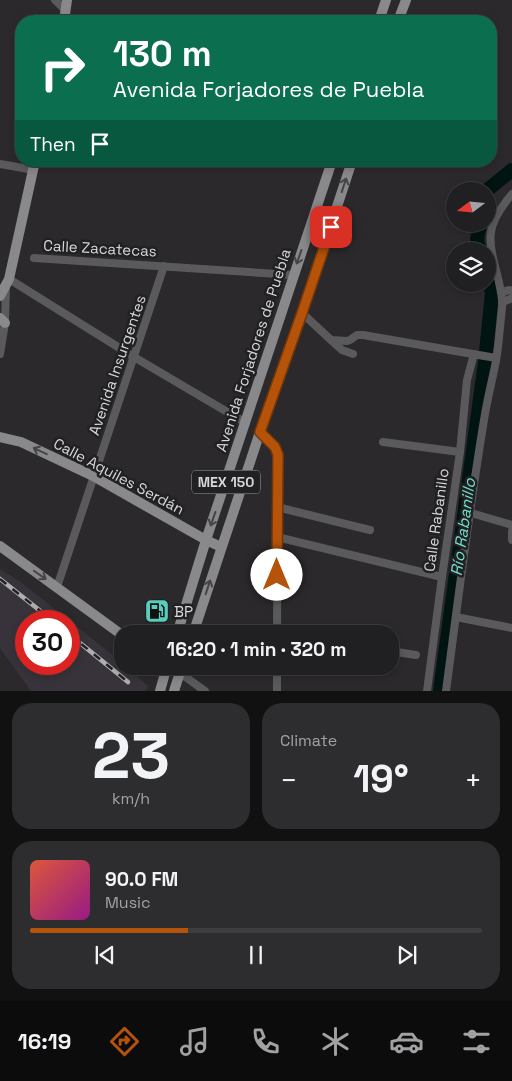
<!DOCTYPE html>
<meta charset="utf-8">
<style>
:root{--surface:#201f21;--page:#2d2c2e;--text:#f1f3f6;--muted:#a2a2a5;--line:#3d3d3f;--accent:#b45309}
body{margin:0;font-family:"Space Grotesk",sans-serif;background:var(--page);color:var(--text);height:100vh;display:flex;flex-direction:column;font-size:19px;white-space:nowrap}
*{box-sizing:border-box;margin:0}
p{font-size:16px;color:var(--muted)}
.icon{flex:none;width:28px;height:28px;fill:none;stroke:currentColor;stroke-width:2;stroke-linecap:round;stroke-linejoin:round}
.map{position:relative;height:691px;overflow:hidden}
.drawer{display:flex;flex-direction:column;gap:12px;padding:12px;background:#121112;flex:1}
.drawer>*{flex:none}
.guide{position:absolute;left:15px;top:15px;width:482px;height:152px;border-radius:20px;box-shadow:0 2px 8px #0003,0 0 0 1px var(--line);background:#0b6e4f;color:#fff;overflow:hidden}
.needle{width:32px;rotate:254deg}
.fabs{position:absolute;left:446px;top:182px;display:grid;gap:10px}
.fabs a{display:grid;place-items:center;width:50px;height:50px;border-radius:50%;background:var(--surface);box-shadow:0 2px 8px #0003,0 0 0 1px var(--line);font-size:25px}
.speed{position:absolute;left:15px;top:610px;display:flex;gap:10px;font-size:25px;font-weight:700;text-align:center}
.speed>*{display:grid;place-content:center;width:65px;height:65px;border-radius:50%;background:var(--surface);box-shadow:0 2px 8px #0003,0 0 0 1px var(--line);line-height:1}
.speed .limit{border:8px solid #d22;background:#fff;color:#111}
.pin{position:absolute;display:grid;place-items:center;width:42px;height:42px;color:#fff;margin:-21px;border-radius:10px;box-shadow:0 2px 8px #0006}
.me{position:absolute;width:55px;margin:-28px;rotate:0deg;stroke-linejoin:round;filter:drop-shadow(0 0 4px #0008)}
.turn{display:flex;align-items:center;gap:18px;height:105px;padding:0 15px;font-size:22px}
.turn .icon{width:65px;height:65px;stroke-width:2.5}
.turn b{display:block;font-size:35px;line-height:42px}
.then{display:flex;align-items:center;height:48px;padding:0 15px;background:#0003;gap:10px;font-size:19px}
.big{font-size:38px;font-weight:700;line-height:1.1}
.drawer .widget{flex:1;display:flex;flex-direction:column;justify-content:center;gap:8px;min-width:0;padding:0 18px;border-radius:20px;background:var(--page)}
.drawer .dial{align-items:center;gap:0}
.dial b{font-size:65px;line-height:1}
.song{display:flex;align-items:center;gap:15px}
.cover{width:60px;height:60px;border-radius:8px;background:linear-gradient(135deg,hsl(10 70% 55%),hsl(310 70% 35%))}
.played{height:5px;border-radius:2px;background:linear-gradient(90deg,var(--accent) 35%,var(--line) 35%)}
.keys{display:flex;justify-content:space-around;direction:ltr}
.heat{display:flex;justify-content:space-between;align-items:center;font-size:28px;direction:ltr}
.drawer .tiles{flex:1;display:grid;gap:12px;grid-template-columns:1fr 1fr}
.widget:last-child{grid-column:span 2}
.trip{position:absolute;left:114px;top:625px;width:285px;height:50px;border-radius:20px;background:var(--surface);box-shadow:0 2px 8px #0003,0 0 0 1px var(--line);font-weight:700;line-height:50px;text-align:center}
.tab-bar{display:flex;height:80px;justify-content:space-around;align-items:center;background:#0d0c0d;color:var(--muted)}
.tab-bar .icon{width:35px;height:35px}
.tab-bar .current{color:var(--accent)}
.tab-bar b{font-size:22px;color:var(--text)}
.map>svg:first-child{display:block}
.built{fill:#38333a;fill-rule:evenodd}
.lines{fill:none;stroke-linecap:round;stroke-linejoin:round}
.river{stroke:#001411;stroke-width:14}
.minor{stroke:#5a595b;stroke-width:8}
.major{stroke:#89888a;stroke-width:10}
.rail-casing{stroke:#afaeaf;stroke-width:4.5}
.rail{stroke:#212022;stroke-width:2.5;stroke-dasharray:8;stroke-linecap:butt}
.oneway{stroke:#454446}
.route-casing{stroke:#753606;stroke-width:12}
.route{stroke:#b45309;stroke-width:9}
.labels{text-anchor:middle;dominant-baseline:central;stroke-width:5;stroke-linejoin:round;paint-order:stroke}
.shield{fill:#212022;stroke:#a2a1a2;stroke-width:1}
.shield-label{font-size:14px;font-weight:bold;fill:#d9d8d9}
.street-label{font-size:15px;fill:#d9d8d9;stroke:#212022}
.poi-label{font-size:15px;fill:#d9d8d9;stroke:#212022;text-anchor:start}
.water-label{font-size:16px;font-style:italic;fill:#71dfce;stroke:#212022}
</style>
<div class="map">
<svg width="512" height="691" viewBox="0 0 512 691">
<rect width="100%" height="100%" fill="#2b292c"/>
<path class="built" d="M0,569l22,14 88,70 12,11v2h3l23,20 -2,5h-115l-31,-43zM26,621h43v43h-43z"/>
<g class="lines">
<g class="river">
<path d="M486,191l26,-21"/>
<path d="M480,224l-3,16 3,11"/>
<path d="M486,352l6,-59 -4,-17"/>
<path d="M440,691l45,-329"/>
</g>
<g class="minor">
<path d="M55,0l10,10"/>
<path d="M0,164l34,6"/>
<path d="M34,258l259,17"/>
<path d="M9,279l125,78 112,66"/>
<path d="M501,292l9,-2 2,1"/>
<path d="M503,302l9,-4"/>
<path d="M302,313l29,27 16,1 3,-1 7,-5h6l133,23"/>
<path d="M331,340l11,10 11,4"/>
<path d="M0,354l5,-31 1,-36"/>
<path d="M260,432l15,15 3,8 -1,179"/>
<path d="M383,442l77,10"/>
<path d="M277,507l93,23"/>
<path d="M471,513l41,12"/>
<path d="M512,531v9"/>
<path d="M277,537l165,40"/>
<path d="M57,587l107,-321"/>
<path d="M456,617l56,11"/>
<path d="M390,651l26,4"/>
<path d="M180,673l25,18"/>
<path d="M277,691v-25"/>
<path d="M427,691l15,-114 18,-125 7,-72 7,-26"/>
<path d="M446,691c12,-90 23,-181 38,-271 3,-20 8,-39 12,-59 3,-18 4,-36 6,-53 1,-11 -2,-20 -4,-30 -10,-39 -14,-51 14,-84"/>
</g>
<g class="major">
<path d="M64,21l3,-21"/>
<path d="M379,21l7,-21"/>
<path d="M398,21l8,-21"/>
<path d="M0,296l9,-17 26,-118"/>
<path d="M0,318l5,5"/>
<path d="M0,437l21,5 72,34 113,64 15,7"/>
<path d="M0,546l122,89"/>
<path d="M177,634l29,-94 126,-379"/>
<path d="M193,634l67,-202 42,-119 50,-152"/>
<path d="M160,691l7,-25"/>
<path d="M174,691l8,-25"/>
</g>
<defs>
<g id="rail">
<path d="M0,579l53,42"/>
<path d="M69,634l59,48"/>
</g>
</defs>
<use href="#rail" class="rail-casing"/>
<use href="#rail" class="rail"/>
</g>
<defs><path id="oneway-shaft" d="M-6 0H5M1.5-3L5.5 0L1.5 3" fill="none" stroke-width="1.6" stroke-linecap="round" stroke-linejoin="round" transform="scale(1.25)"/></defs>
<g class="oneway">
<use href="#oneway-shaft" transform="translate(344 185) rotate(-72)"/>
<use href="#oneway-shaft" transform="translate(299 257) rotate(109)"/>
<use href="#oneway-shaft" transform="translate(40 451) rotate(-155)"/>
<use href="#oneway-shaft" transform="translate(213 519) rotate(109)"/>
<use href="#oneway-shaft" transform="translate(40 575) rotate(35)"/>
<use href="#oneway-shaft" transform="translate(208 587) rotate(-72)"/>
</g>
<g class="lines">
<defs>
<path id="route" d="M277,575l1,-120 -3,-8 -15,-15 42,-119 29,-86"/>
</defs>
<use href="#route" class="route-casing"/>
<use href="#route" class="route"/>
</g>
<defs>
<symbol id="fuel-square" viewBox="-11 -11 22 22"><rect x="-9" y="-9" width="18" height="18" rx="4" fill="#5acebd" stroke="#212022"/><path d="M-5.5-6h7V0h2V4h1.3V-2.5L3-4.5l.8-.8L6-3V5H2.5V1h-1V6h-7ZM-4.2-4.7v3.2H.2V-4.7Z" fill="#111"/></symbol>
</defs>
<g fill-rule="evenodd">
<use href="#fuel-square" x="143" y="597" width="28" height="28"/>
</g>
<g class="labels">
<rect class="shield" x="192" y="470.5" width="68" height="23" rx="4"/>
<g class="shield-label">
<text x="226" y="482">MEX 150</text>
</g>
<g class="street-label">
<text transform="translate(100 248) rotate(3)">Calle Zacatecas</text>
<text transform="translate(253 350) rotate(-72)">Avenida Forjadores de Puebla</text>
<text transform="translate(117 365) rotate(-71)">Avenida Insurgentes</text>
<text transform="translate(119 476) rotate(28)">Calle Aquiles Serdán</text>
<text transform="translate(436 520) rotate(-82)">Calle Rabanillo</text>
</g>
<g class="poi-label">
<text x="174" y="611">BP</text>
</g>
<g class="water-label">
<text transform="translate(463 527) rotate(-82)">Río Rabanillo</text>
</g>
</g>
</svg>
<div class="fabs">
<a><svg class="needle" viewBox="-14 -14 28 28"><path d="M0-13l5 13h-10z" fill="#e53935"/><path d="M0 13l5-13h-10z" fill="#a2a2a5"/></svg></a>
<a><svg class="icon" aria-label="layers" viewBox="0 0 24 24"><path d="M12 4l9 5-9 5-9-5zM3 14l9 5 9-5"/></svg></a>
</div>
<div class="speed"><div class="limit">30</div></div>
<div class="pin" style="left:331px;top:227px;background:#d93025"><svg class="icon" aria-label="arrive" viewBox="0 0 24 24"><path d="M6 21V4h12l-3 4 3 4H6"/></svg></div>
<svg class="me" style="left:277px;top:575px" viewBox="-20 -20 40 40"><circle r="19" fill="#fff"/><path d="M0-13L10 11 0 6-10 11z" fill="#b45309"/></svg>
<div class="trip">16:20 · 1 min · 320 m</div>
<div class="guide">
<div class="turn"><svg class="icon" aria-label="right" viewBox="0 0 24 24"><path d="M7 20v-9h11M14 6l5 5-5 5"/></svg><div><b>130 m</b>Avenida Forjadores de Puebla</div></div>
<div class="then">Then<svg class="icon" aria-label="arrive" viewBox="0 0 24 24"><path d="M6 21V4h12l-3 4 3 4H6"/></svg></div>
</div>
</div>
<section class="drawer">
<div class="tiles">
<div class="widget dial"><b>23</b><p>km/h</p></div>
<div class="widget"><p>Climate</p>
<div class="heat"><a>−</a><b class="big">19°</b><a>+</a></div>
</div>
<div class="widget">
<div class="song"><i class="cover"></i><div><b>90.0 FM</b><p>Music</p></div></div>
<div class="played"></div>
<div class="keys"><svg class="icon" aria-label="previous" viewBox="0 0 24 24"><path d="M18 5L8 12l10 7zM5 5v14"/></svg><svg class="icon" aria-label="pause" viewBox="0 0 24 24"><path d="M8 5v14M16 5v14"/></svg><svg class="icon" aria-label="next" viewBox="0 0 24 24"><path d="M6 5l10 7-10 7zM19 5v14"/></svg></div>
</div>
</div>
</section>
<nav class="tab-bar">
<b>16:19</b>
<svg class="icon current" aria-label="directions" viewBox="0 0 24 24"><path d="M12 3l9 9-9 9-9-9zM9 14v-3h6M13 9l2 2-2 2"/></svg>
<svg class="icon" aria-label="music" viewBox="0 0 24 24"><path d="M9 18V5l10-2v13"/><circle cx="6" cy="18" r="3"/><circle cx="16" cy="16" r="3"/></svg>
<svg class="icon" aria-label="phone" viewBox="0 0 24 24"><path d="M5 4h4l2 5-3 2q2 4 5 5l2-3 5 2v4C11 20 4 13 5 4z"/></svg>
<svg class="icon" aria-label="climate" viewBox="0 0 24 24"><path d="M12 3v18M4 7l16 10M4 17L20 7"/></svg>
<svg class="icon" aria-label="car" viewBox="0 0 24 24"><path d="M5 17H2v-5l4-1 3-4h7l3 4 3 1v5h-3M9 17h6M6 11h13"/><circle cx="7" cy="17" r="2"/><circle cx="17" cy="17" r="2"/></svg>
<svg class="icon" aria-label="filters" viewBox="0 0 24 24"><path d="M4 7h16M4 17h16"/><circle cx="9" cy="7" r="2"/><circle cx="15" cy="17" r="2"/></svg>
</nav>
